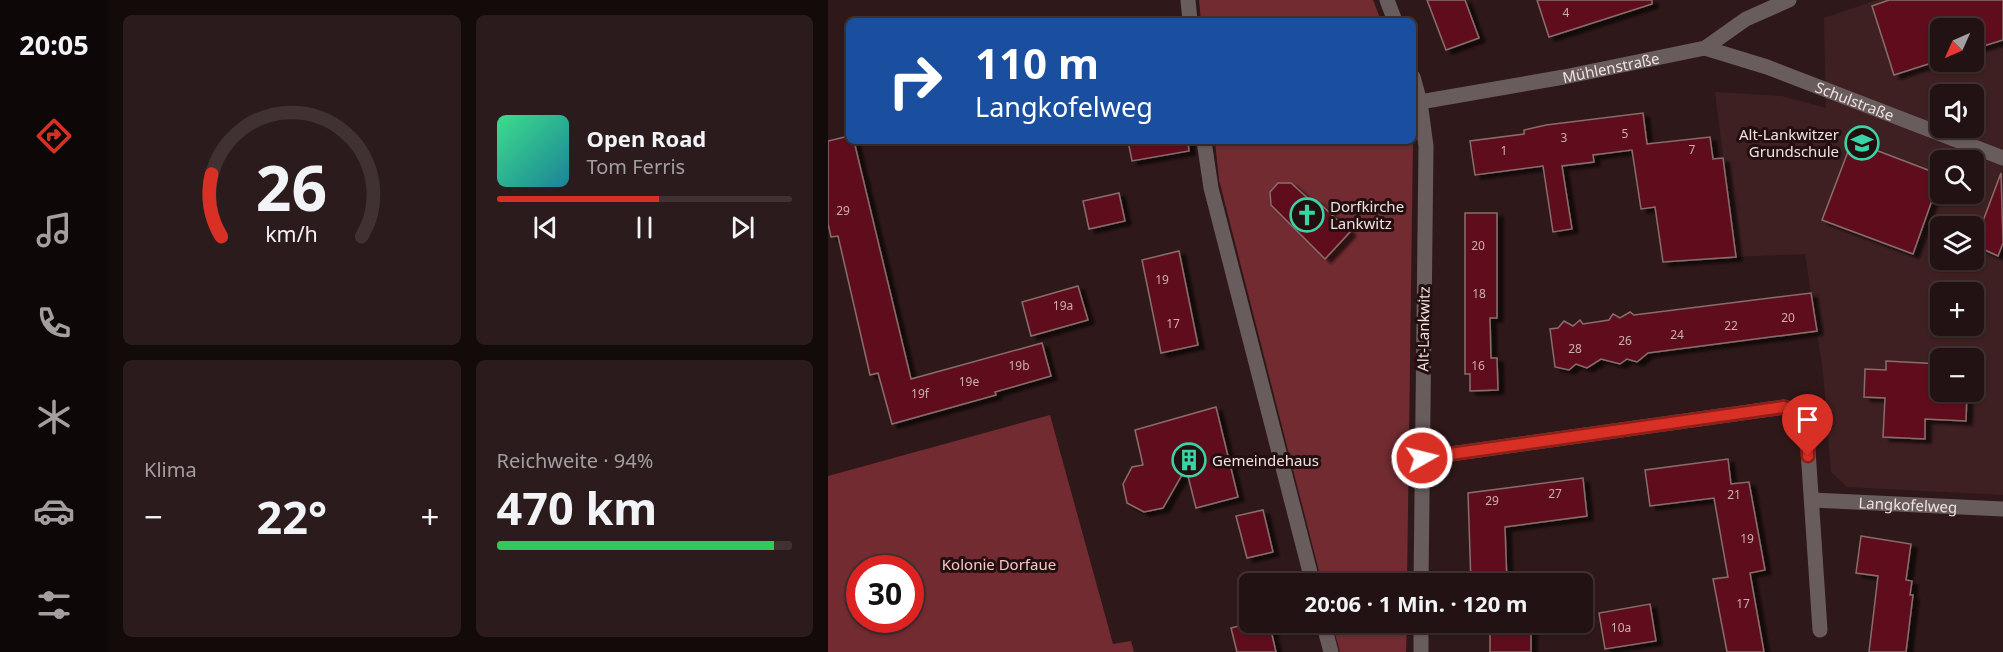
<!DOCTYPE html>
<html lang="de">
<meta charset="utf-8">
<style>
:root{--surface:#231213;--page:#2b1b1c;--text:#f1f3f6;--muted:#a39ea0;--line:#403233;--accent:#d93025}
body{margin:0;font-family:"Noto Sans",sans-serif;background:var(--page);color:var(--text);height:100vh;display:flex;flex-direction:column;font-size:22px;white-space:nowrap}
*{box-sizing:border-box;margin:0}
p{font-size:20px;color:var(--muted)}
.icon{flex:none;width:33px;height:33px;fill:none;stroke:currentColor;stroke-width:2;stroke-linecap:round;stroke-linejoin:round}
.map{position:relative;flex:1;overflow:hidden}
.side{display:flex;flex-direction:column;gap:15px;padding:15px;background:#130a0a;width:720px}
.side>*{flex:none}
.hud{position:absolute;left:18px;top:18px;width:570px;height:126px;border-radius:9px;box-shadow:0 2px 4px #0004,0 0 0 2px var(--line);background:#1a4fa0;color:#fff;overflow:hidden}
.needle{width:39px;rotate:225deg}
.buttons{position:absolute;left:1102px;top:18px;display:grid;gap:12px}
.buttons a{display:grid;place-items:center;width:54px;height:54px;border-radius:9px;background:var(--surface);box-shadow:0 2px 4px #0004,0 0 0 2px var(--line);font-size:30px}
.speed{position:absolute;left:18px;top:555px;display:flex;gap:12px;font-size:30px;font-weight:700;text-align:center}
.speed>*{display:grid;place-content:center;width:78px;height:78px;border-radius:50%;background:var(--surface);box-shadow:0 2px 4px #0004,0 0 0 2px var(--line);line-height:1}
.speed .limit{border:9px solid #d22;background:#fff;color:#111}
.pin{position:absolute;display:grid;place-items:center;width:51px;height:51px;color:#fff;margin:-62px -26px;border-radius:50% 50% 50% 0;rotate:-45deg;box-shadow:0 0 6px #0007}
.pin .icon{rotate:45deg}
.me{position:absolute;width:66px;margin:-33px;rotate:82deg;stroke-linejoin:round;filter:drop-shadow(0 0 4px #0008)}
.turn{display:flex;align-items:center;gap:21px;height:126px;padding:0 30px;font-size:27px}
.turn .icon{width:78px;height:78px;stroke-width:2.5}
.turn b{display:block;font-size:42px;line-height:51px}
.big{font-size:45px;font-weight:700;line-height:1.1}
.side .tile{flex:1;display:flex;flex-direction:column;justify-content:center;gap:9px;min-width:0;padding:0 21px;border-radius:9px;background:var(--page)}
.side .dial{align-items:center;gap:0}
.dial svg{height:156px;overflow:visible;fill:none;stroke:var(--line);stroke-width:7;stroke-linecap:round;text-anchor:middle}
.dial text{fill:var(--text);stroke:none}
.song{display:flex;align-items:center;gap:18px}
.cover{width:72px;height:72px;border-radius:9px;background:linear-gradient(135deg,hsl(150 70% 55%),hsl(190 70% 35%))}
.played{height:6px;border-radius:3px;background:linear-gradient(90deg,var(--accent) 55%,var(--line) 55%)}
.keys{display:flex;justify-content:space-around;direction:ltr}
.heat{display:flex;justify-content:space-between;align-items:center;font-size:33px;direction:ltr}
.charge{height:9px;border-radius:4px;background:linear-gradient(90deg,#34c759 94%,var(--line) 0)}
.side .tiles{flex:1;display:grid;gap:15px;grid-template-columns:repeat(2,1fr)}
.trip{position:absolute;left:411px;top:573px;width:354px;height:60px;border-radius:9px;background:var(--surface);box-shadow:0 2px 4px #0004,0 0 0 2px var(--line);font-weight:700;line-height:60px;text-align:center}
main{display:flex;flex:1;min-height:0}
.tab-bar{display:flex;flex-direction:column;width:108px;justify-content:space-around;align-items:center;background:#0e0708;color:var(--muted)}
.tab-bar .icon{width:42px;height:42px}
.tab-bar .current{color:var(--accent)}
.tab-bar b{font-size:27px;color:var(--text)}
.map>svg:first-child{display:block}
.built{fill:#3e2022;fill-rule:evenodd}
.green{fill:#712b31;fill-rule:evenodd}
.building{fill:#5e101c;stroke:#896c6c;stroke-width:1.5;filter:url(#shadow)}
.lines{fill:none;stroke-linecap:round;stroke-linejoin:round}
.minor{stroke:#695c5c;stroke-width:15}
.route-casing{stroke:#8d1f18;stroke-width:15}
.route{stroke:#d93025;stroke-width:10}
.labels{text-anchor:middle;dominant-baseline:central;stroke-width:6;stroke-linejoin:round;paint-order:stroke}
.number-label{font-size:12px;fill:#ccadb0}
.street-label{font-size:15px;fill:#f1e1e1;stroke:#240f10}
.poi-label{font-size:15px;fill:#f1e1e1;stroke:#240f10;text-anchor:start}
.park-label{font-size:15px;fill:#f7c7c7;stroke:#240f10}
</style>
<main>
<nav class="tab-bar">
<b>20:05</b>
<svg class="icon current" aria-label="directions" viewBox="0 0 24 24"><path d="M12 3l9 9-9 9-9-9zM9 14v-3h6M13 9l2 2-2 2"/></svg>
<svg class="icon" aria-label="music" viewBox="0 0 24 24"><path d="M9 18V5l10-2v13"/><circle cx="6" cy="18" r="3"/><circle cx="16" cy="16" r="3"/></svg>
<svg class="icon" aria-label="phone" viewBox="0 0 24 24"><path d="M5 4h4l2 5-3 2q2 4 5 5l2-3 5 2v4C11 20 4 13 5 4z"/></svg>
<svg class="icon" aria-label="climate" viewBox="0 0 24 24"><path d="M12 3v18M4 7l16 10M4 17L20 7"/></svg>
<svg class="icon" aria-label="car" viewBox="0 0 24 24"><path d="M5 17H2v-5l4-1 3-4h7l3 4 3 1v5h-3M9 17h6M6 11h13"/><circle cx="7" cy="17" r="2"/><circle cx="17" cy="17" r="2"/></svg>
<svg class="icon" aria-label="filters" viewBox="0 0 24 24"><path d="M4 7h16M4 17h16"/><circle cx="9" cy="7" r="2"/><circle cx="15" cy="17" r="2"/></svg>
</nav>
<section class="side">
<div class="tiles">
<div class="tile dial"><svg viewBox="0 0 100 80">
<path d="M14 69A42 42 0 1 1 86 69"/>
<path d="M14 69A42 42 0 0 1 9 37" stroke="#d93025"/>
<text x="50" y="56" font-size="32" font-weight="700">26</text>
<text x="50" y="72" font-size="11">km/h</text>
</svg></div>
<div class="tile">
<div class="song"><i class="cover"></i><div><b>Open Road</b><p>Tom Ferris</p></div></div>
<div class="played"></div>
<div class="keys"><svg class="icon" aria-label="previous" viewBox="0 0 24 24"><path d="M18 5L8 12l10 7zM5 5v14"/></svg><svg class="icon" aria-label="pause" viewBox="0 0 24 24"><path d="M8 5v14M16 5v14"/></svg><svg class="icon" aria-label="next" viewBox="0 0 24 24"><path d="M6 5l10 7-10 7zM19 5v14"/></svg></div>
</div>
<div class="tile"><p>Klima</p>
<div class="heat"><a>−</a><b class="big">22°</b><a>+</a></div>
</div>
<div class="tile"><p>Reichweite · 94%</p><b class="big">470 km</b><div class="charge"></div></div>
</div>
</section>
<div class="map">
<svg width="1175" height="652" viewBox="0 0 1175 652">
<defs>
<filter id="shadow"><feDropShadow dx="6" dy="4" stdDeviation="1.5" flood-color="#0009"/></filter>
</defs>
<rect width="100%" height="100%" fill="#2f1819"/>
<path class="built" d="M1049,0h126v495l-156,-8 -16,-15 -8,-100 -18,-118 -69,3 -21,-165 67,4 44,12 -2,-90zM1113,28h33v34h-33zM1113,94h33v34h-33zM1113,160h33v34h-33zM1113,226h33v34h-33zM1113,292h33v34h-33zM1113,358h33v34h-33z"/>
<g class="green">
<path d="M371,0h174l8,21h-180z"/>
<path d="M387,141h198l-6,442h-85l-103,-403z"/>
<path d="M222,415l63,229 18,-3 3,11h-306v-176zM32,568h50v52h-50z"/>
<path d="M504,623h75l-1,29h-66z"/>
</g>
<g class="building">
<path d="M599,0h38l14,38 -33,12z"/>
<path d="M709,0h115v4l-103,33z"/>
<path d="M1061,0h114v40l-29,9v-21h-33v32l-47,15 -22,-69z"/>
<path d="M815,113l4,31 63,-7 3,22 10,-1 13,99 -73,5 -8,-55 -14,2 -9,-59 -39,5 1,7 -32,4 10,63 -19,3 -10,-66 -68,9 -5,-34 54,-7v-4l22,-5z"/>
<path d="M21,136v5h5l57,238 131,-36 9,33 -56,16 1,3 -104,29 -14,-51 -8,2 -32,-139 -7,1 -3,-13v-83z"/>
<path d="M300,141h60l1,10 -57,10z"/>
<path d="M1024,141l89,34 -28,79 -91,-34z"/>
<path d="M1173,173l2,70 -5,13 -24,-11z"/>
<path d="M450,183h13l22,20 3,-3 34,32 -25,27 -54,-54 -1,-13z"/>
<path d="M291,193l6,28 -36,8 -6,-28z"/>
<path d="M637,213h32v105h-7l1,40h6l1,32 -28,1v-17h-5z"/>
<path d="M351,251l19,94 -37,8 -19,-93z"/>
<path d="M250,286l10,34 -57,16 -9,-34z"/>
<path d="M983,293l6,38 -169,22 -11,9 -10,-3 -7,5 -19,-5 -14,9 -11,-4 -7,6 -14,-3 -5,-38 8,-1 6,-7 9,5 7,-6 3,4 26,-4 4,-6 7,4 10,-6 4,3z"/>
<path d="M1058,361l55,3v28h26l-1,29 -41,-2v20l-42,-2 2,-39 -21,-1 1,-28 21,1z"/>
<path d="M388,407l22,90 -42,11 -10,-40 -23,40 -19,4 -17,-9 -4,-19 9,-17 11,-2 -8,-35z"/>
<path d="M900,459l3,25 18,-2 16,88 -15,3 14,79h-37l-14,-73 15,-2 -14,-79 -64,8 -5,-36z"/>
<path d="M755,478l4,38 -82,11 2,57h-36l-3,-91z"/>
<path d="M435,510l10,42 -26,6 -11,-42z"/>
<path d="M1033,536l50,8 -5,36 6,1 -2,14h3l-7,57h-37l9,-76 -22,-3z"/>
<path d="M822,604l6,37 -51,8 -6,-36z"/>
<path d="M426,622h15l7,30h-39l-6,-24z"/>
<rect x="662" y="628" width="41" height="24"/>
</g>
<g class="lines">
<g class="minor">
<path d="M360,0l2,21"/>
<path d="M559,0l8,21"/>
<path id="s1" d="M877,48l62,19 236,91"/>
<path d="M585,77l7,25 6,44 -5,438"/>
<path id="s2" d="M592,102l144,-25 141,-29 41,-29 43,-19"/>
<path d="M376,141l7,47 102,396"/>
<path d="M594,458l362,-51c16,4 21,12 23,28l13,195"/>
<path id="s3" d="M984,500l191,9"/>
<path d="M495,622l8,30"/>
<path d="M593,652v-30"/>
</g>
</g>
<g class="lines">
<defs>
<path id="route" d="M594,458l362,-51c25,6 23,28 24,49"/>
</defs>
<use href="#route" class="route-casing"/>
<use href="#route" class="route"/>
</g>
<defs>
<symbol id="school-ring" viewBox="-11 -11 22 22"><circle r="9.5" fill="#240f10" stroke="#39d4a5" stroke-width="1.5"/><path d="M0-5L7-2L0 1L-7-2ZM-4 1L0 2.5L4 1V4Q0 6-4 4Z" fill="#39d4a5"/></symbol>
<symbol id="church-ring" viewBox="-11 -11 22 22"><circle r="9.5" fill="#240f10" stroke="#39d4a5" stroke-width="1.5"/><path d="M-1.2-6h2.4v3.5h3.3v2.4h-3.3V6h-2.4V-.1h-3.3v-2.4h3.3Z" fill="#39d4a5"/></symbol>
<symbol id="building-ring" viewBox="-11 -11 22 22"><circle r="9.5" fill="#240f10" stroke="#39d4a5" stroke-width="1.5"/><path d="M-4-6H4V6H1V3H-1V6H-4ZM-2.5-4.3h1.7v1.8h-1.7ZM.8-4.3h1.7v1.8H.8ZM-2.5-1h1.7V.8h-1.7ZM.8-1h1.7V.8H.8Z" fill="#39d4a5"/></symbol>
</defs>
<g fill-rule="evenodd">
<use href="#school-ring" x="1015" y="124" width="38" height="38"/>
<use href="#church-ring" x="460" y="196" width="38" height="38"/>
<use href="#building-ring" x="342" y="441" width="38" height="38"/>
</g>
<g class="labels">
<g class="number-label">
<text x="738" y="12">4</text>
<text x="797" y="133">5</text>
<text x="736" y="137">3</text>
<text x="864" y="149">7</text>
<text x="676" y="150">1</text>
<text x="15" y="210">29</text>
<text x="650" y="245">20</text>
<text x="334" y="279">19</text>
<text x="651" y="293">18</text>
<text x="235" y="305">19a</text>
<text x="960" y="317">20</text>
<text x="345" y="323">17</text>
<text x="903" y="325">22</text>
<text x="849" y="334">24</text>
<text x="797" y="340">26</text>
<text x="747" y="348">28</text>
<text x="191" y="365">19b</text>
<text x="650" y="365">16</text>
<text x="141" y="381">19e</text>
<text x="92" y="393">19f</text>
<text x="727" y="493">27</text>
<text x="906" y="494">21</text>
<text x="664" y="500">29</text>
<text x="919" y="538">19</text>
<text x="915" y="603">17</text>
<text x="793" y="627">10a</text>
</g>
<g class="street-label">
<text stroke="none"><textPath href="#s2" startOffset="194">Mühlenstraße</textPath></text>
<text stroke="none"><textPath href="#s1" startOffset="159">Schulstraße</textPath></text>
<text transform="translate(595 329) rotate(-89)">Alt-Lankwitz</text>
<text stroke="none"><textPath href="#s3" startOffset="96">Langkofelweg</textPath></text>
</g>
<g class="poi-label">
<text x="1011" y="134" text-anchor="end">Alt-Lankwitzer<tspan x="1011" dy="17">Grundschule</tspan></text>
<text x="502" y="206">Dorfkirche<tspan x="502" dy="17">Lankwitz</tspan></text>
<text x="384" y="460">Gemeindehaus</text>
</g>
<g class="park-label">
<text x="171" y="564">Kolonie Dorfaue</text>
</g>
</g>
</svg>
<div class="buttons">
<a><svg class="needle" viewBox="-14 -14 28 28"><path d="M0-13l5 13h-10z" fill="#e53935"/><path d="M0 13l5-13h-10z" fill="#a39ea0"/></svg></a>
<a><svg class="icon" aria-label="sound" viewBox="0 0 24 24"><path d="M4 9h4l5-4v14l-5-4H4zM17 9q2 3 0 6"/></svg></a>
<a><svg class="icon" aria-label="search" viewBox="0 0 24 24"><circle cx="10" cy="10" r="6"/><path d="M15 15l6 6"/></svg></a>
<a><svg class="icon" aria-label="layers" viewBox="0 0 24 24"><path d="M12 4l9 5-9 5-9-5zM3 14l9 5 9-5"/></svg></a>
<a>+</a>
<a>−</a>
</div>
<div class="speed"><div class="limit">30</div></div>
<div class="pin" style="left:980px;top:456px;background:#d93025"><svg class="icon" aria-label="arrive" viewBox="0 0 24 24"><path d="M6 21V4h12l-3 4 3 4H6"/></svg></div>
<svg class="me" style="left:594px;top:458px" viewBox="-20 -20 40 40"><circle r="17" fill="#d93025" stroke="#fff" stroke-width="3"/><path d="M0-11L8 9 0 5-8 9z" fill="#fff"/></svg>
<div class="trip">20:06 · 1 Min. · 120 m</div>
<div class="hud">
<div class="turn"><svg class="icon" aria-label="right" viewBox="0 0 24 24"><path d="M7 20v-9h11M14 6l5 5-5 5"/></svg><div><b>110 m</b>Langkofelweg</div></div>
</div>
</div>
</main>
